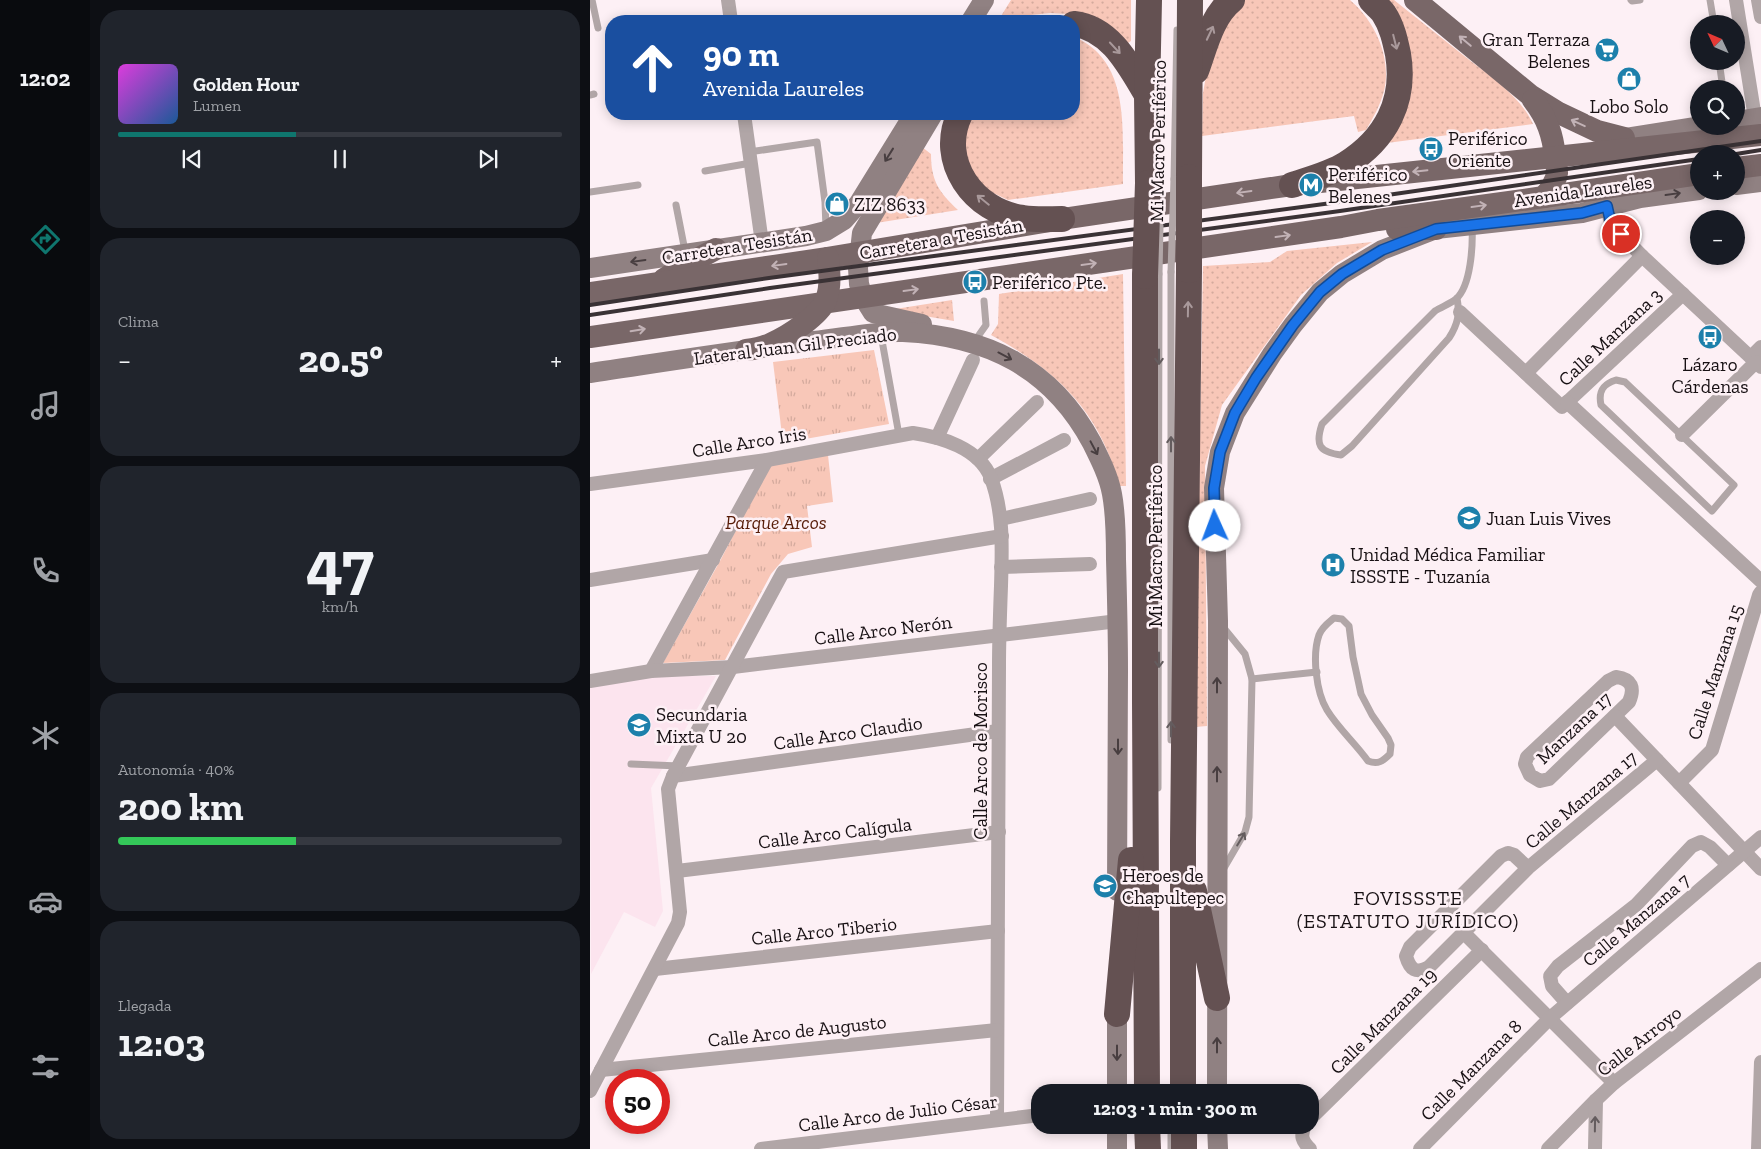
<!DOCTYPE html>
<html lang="es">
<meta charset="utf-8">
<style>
:root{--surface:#171b24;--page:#20242c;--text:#f1f3f6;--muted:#9ea1a6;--line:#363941;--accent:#0f766e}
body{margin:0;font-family:"Zilla Slab",serif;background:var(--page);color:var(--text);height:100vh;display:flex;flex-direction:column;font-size:19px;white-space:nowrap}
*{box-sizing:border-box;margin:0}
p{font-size:16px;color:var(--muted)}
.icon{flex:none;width:28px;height:28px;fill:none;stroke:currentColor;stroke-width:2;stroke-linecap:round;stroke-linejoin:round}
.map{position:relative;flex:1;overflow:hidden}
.side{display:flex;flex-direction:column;gap:10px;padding:10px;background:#0d0f14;width:500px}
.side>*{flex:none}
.banner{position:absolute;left:15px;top:15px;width:475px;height:105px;border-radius:20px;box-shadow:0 2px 12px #0003;background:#1a4fa0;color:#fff;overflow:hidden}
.needle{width:32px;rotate:314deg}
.buttons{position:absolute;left:1100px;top:15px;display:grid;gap:10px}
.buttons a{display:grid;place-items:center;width:55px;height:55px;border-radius:50%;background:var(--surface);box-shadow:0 2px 12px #0003;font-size:25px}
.speed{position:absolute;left:15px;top:1069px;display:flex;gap:10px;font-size:25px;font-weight:700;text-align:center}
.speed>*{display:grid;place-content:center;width:65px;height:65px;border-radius:50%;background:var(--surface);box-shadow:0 2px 12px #0003;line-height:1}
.speed .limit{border:8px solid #d22;background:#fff;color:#111}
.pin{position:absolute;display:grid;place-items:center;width:42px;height:42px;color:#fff;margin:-21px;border:2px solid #fff;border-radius:50%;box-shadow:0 1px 5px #0007}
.me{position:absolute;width:55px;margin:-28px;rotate:358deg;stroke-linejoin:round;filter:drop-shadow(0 0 4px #0008)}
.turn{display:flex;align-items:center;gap:18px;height:105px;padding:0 15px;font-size:22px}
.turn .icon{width:65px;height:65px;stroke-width:2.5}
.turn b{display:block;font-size:35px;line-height:42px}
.big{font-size:38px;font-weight:700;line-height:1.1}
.side .widget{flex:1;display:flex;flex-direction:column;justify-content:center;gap:8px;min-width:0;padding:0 18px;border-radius:20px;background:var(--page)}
.side .dial{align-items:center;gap:0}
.dial b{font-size:65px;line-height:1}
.song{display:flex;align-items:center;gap:15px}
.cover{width:60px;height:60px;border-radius:8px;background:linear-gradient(135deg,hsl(300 70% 55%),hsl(210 70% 35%))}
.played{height:5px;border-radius:2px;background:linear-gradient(90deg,var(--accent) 40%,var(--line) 40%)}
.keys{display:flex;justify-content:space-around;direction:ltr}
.heat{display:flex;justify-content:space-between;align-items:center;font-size:28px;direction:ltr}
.charge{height:8px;border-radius:4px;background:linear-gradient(90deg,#34c759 40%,var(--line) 0)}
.trip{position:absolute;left:441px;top:1084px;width:288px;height:50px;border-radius:20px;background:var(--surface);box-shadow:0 2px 12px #0003;font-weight:700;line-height:50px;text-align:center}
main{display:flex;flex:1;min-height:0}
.tabs{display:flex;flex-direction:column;width:90px;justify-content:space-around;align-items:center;background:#090b0e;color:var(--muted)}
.tabs .icon{width:35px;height:35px}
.tabs .current{color:var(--accent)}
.tabs b{font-size:22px;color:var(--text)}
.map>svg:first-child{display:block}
.built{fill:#fce4ee}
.grass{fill:url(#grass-dots)}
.park{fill:url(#park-tufts)}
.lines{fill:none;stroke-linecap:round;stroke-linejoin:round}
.lane{stroke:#b1a6a7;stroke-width:7}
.street{stroke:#b1a6a7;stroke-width:14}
.secondary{stroke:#908182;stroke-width:20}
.primary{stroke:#796768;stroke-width:22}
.highway{stroke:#645152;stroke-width:26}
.rail{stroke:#3a3235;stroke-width:4}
.lane-bridge{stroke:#b1a6a7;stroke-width:7}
.highway-bridge{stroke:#645152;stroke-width:26}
.oneway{stroke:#a9999b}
.oneway2{stroke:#c2b2b6}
.oneway3{stroke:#483e40}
.oneway4{stroke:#645c5e}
.route-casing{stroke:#114b97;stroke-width:12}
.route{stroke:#1a73e8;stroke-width:9}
.labels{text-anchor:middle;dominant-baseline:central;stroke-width:5;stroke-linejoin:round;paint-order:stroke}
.poi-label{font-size:19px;fill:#181114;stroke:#fdf0f5;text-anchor:start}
.street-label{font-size:19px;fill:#181114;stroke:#fdf0f5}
.park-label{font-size:19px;font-style:italic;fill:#571c08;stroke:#fdf0f5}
.neighbourhood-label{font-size:20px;letter-spacing:1px;fill:#181114;stroke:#fdf0f5}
</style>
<main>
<nav class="tabs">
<b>12:02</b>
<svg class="icon current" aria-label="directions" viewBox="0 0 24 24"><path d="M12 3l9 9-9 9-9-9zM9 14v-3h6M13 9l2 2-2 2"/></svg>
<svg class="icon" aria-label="music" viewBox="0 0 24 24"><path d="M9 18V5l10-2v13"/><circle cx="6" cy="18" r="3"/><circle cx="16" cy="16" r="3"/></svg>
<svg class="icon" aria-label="phone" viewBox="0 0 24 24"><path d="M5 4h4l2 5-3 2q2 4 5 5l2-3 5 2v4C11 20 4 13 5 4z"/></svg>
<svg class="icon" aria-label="climate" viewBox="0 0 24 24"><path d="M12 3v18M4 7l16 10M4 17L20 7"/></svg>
<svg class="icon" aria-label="car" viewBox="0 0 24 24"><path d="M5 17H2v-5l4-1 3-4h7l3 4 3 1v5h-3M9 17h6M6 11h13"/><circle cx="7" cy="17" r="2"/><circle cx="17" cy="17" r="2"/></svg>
<svg class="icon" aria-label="filters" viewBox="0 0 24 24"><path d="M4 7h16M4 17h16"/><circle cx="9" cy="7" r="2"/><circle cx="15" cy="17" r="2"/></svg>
</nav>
<section class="side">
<div class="widget">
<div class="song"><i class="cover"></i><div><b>Golden Hour</b><p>Lumen</p></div></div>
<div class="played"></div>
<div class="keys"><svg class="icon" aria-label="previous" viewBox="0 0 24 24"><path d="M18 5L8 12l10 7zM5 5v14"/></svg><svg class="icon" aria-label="pause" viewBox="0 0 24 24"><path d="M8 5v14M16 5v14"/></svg><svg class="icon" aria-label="next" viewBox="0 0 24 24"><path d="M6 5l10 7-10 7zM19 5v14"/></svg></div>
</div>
<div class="widget"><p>Clima</p>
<div class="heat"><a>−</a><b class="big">20.5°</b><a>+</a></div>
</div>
<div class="widget dial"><b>47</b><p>km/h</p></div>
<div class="widget"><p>Autonomía · 40%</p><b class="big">200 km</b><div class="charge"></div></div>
<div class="widget"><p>Llegada</p><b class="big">12:03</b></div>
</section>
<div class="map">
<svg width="1171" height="1149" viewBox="0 0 1171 1149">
<defs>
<pattern id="grass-dots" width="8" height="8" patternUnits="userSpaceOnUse" patternTransform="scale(1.25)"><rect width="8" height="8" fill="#f8c7b8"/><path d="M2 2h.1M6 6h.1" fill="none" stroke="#d4aa9d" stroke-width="1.8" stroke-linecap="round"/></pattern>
<pattern id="park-tufts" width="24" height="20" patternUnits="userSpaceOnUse" patternTransform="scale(1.25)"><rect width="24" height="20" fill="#f8c7b8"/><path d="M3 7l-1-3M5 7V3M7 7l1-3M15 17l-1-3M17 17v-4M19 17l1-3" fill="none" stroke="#d4aa9d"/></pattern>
</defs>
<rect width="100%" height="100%" fill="#fdf0f5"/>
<path class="built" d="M62,676h64l-65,112 12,123 -8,16 -31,-15 -33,62 -1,-289z"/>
<g class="grass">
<path d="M421,0h120v41l-6,4 -57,-31 -18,-1 -19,2 -17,6h-16z"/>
<path d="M652,0h108c25,21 42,58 34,91 -4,15 -11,27 -18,39l-8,2 -4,-16 -152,20 1,-43 9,-51z"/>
<path d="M790,0h14c23,18 46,37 69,55 24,19 57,40 70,69l-154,20 15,-18z"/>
<path d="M484,37c58,24 48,96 49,147l-115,16 -19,-9 -13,-13 -14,-28 5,-36h107z"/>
<path d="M332,147l9,7c0,27 8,38 27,56l-82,13z"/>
<path d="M782,242l-35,21 -36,32 -79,110 -17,61 2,260 -12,1 8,-461 67,-4 17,-11z"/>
<path d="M533,274l3,212h-7c-18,-74 -63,-116 -128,-151l7,-11 1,-30z"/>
<path d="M362,300l2,21 -65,-11z"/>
</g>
<g class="park">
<path d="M284,350l15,74 -106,19 -10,-81z"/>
<path d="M238,455l5,47 -26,4 5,41 -24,7 -17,20 -46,86 -62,3 57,-102 49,-95z"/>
</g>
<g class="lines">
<g class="lane">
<path d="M2,0l6,28"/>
<path d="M1041,0l1,1 8,-1"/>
<path d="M1120,0l4,24"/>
<path d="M1129,61l4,28"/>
<path d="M0,95l4,-1"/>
<path d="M570,107v-24"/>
<path d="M159,152l68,-10 8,60 1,26"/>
<path d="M115,171l46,-8"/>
<path d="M584,179l3,-149"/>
<path d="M0,192l48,-7"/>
<path d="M86,205l9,46"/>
<path d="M867,298c3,16 1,26 -8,40l-97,108 -11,9c-22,-3 -26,-10 -19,-31l113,-113c6,-4 15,-7 21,-12 15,-13 17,-54 16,-73"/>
<path d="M291,335l18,100"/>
<path d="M384,342l12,-17 -2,-24"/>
<path d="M1026,380l9,2 109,103 -22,26 -111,-106c-3,-14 2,-21 15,-25z"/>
<path d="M744,618l8,1 7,7 4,31 8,37 11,21 16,23 3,7 -1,9c-7,7 -12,11 -22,7 -13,-18 -30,-33 -41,-51 -11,-18 -15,-55 -8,-75 3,-8 9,-12 15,-17z"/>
<path d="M633,627l22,27 7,25 -3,138 -4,15 -21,36"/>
<path d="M662,679l65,-7"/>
<path d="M581,740v-468"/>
<path d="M41,764l48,2"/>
<path d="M568,788l1,-514"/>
<path d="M581,1149v-24"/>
</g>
<g class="street">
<path d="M138,0l3,21"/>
<path d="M1146,0l19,118"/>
<path d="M1168,0l3,17"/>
<path d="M154,114l18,129"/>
<path d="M1017,206l4,18 31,32 119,111"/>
<path d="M870,312l102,95 121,-113"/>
<path d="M1161,357l10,-10"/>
<path d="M936,373l116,-117"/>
<path d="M977,402l194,179"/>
<path d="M1092,435l74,-73"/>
<path d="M347,438l36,-78"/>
<path d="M388,459l59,-57"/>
<path d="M400,479l74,-39"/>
<path d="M0,484l177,-24 146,-27c28,4 66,15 78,45 13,35 11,71 10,108 -1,27 -2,53 -2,80 -1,151 -1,302 -2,453"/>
<path d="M411,519l89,-20"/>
<path d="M411,567l89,-3"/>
<path d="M0,580l123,-20"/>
<path d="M61,671l116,-211"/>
<path d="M1026,677c16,2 19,11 13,25l-80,77 -9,2 -10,-6 -5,-11 2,-7 81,-76z"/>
<path d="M0,681l61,-10 82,-4 385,-46"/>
<path d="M1025,716l146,153"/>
<path d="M83,776l325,-45"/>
<path d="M1089,783l33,-33 47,-155 2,-3"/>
<path d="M938,868l-14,-13 -6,-2 -7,3 -91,91 -4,9c4,14 10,18 23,11l99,-99 129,-108"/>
<path d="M87,871l322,-39"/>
<path d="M874,933l150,150"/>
<path d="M65,969l343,-38"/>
<path d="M977,1003l-15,-17 -2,-10 8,-10 78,-61 56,-59 9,-4 9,5 18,18"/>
<path d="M11,1070l396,-40"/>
<path d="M0,1091l88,-168 2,-11 -12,-123 5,-13 110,-204 219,-36"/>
<path d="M720,1119l172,-169"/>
<path d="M715,1125c-5,11 -3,16 5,24"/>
<path d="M171,1149l279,-34"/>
<path d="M830,1149l130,-131 211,-181"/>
<path d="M958,1149l48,-49 18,-17 147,-114"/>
<path d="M1005,1149l1,-49"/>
<path d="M1168,1149l3,-87"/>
</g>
<g class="secondary">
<path d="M381,21l13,-21"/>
<path d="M1146,121l25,-4"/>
<path d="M1017,141l95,-15"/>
<path d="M1146,185l25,-3"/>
<path d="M0,268l216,-32 20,-5 18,-11 15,-17 55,-89"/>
<path d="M332,324l-49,-11 -10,-16 -4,-13 -1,-16 4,-35 71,-119"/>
<path d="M0,373c74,-11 149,-23 224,-32 29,-3 60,-10 89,-9 84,4 149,36 189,111 8,16 17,34 20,51 4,21 4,44 4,65 1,37 2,74 2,111 0,73 0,147 -1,221"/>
<path d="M527,1092v-92"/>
<path d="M627,1092l1,-471 -4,-133 6,-36 15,-39 37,-59 21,-29 27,-33 22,-18 40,-24 54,-21 146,-16 58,-15 59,-8"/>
<path d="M627,1125l1,24"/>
<path d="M527,1149v-24"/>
</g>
<g class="primary">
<path d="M825,0l115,95 29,18 38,18 27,7"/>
<path d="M943,100c14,18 20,35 22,57 1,5 2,11 2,16 -1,9 -7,17 -13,24"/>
<path d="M1146,168l25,-3"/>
<path d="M807,229h39"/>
<path d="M74,279l22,-14 30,-16"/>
<path d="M0,293l238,-35 234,-39 230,-34 469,-50"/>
<path d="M0,337l751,-110 37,-7 166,-23 155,-23"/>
<path d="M156,350c9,-1 18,-3 26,-7 16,-7 47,-27 54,-43 5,-13 4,-28 2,-42"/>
</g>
<g class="highway">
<path d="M484,24c37,4 56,43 73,71"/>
<path d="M606,71c9,-24 15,-54 36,-71"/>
<path d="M370,114c-23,47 14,98 63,104 13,2 26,1 39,1"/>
<path d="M599,177l1,-177"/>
<path d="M558,183l-1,-88 2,-95"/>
<path d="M702,185c18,-6 38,-11 54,-21 40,-25 60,-63 52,-110 -3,-14 -6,-28 -14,-40 -3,-5 -9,-9 -13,-14"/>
<path d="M555,276v426l2,390"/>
<path d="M604,891l23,107"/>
<path d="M527,1014l14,-154"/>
<path d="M593,1092v-251l6,-571"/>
<path d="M557,1125l1,24"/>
<path d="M594,1125v24"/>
</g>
<g class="rail">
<path d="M1146,154l25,-4"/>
<path d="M0,305l179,-27 570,-76 422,-61"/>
<path d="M0,315l180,-27 570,-77 359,-52"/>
</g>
<g class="lane-bridge">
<path d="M581,272l3,-93"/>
<path d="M569,274l1,-48"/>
</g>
<g class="highway-bridge">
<path d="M599,270v-93"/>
<path d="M555,276l3,-93"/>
</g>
</g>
<defs><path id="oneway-shaft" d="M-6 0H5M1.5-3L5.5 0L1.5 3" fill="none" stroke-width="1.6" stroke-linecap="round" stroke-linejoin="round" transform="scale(1.25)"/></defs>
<g class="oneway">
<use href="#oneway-shaft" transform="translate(620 33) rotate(-65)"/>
<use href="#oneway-shaft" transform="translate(805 42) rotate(76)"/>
<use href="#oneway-shaft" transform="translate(525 48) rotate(47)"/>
<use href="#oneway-shaft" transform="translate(393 200) rotate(-141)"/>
<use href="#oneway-shaft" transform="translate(598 309) rotate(-89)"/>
</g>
<g class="oneway2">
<use href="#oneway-shaft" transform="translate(875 41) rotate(-140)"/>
<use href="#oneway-shaft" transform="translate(988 123) rotate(-155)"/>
<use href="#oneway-shaft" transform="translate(830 171) rotate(174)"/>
<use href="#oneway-shaft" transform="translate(654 192) rotate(172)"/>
<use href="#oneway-shaft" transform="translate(889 206) rotate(-8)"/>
<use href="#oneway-shaft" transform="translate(693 236) rotate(-8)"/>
<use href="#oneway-shaft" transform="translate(499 264) rotate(-8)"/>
<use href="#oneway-shaft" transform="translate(189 265) rotate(172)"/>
<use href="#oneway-shaft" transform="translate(321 290) rotate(-8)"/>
<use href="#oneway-shaft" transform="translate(48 330) rotate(-9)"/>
</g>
<g class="oneway3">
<use href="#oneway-shaft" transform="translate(299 155) rotate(122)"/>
<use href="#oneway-shaft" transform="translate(1083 194) rotate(-8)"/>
<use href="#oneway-shaft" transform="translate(48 261) rotate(172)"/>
<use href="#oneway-shaft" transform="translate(415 356) rotate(28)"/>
<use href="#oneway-shaft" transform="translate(504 448) rotate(62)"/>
<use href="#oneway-shaft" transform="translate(627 685) rotate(-90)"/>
<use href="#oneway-shaft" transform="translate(528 747) rotate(90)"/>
<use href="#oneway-shaft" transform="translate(627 774) rotate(-90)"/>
<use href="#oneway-shaft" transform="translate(627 1045) rotate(-90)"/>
<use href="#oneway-shaft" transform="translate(527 1053) rotate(90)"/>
</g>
<g class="oneway4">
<use href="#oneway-shaft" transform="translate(569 357) rotate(90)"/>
<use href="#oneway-shaft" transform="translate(581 444) rotate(-90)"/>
<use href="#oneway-shaft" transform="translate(569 660) rotate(90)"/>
<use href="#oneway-shaft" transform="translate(581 729) rotate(-90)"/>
<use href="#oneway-shaft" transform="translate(651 839) rotate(-59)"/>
<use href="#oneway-shaft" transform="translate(1005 1124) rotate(-89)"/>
</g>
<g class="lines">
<defs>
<path id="route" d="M625,526l-1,-38 6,-36 15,-39 21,-35 37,-53 27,-33 22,-18 40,-24 54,-21 146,-16 25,-7 4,18 10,10"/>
</defs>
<use href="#route" class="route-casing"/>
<use href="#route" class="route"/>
</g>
<defs>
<symbol id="supermarket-disc" viewBox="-11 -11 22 22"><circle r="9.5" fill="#1c80ab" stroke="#fdf0f5"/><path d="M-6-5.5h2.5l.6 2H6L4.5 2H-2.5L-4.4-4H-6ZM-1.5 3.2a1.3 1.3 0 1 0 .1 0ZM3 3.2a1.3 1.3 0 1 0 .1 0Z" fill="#fff"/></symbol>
<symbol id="shop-disc" viewBox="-11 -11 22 22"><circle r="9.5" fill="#1c80ab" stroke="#fdf0f5"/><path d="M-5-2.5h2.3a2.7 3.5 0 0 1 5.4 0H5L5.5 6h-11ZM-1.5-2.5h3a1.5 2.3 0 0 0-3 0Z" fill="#fff"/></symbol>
<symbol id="bus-disc" viewBox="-11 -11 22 22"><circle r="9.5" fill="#1c80ab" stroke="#fdf0f5"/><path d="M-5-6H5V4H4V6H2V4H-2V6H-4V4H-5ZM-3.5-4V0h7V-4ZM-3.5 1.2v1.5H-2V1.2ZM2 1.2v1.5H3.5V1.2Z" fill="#fff"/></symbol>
<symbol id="metro-disc" viewBox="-11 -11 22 22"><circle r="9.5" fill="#1c80ab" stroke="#fdf0f5"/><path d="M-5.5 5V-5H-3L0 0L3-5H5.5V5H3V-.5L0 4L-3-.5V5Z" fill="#fff"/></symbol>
<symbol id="school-disc" viewBox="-11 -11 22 22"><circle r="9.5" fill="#1c80ab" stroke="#fdf0f5"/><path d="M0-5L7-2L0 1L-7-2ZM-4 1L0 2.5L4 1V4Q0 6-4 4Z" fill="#fff"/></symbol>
<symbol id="hospital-disc" viewBox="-11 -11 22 22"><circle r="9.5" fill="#1c80ab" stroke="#fdf0f5"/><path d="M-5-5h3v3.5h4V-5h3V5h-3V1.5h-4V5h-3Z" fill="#fff"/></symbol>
</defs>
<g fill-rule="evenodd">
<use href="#supermarket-disc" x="1003" y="36" width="28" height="28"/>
<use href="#shop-disc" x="1025" y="65" width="28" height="28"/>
<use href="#bus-disc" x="827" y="135" width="28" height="28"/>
<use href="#metro-disc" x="707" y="171" width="28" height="28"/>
<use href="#shop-disc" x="233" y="190" width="28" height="28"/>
<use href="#bus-disc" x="371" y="268" width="28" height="28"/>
<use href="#bus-disc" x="1106" y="323" width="28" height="28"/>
<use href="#school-disc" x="865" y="504" width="28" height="28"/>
<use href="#hospital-disc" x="729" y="551" width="28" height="28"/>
<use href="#school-disc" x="35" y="711" width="28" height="28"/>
<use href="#school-disc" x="501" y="872" width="28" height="28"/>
</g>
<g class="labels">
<g class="poi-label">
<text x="1000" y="39" text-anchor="end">Gran Terraza<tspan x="1000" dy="22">Belenes</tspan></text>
<text x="1039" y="106" text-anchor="middle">Lobo Solo</text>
<text x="858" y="138">Periférico<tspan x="858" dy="22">Oriente</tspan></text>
<text x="738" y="174">Periférico<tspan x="738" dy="22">Belenes</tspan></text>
<text x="264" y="204">ZIZ 8633</text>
<text x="402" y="282">Periférico Pte.</text>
<text x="1120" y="364" text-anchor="middle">Lázaro<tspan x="1120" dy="22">Cárdenas</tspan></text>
<text x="896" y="518">Juan Luis Vives</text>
<text x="760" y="554">Unidad Médica Familiar<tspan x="760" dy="22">ISSSTE - Tuzanía</tspan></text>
<text x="66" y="714">Secundaria<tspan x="66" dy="22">Mixta U 20</tspan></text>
<text x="532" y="875">Heroes de<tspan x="532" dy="22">Chapultepec</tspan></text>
</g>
<g class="street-label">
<text transform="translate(568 141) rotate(-89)">Mi Macro Periférico</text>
<text transform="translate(993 191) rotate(-8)">Avenida Laureles</text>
<text transform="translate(351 239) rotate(-10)">Carretera a Tesistán</text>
<text transform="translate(147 246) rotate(-9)">Carretera Tesistán</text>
<text transform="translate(1020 337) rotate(-43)">Calle Manzana 3</text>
<text transform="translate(205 346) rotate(-7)">Lateral Juan Gil Preciado</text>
<text transform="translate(159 442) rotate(-9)">Calle Arco Iris</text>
<text transform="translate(565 546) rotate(-90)">Mi Macro Periférico</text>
<text transform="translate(293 630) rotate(-7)">Calle Arco Nerón</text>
<text transform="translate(1125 672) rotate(-72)">Calle Manzana 15</text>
<text transform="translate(984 728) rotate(-43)">Manzana 17</text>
<text transform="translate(258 733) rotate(-8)">Calle Arco Claudio</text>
<text transform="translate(390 751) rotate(-90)">Calle Arco de Morisco</text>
<text transform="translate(991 800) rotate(-40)">Calle Manzana 17</text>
<text transform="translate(245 833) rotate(-7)">Calle Arco Calígula</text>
<text transform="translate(1046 920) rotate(-40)">Calle Manzana 7</text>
<text transform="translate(234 931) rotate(-6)">Calle Arco Tiberio</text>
<text transform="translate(793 1021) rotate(-45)">Calle Manzana 19</text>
<text transform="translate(207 1031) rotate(-6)">Calle Arco de Augusto</text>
<text transform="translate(1049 1041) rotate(-38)">Calle Arroyo</text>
<text transform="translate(881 1070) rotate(-45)">Calle Manzana 8</text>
<text transform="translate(308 1113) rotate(-7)">Calle Arco de Julio César</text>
</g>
<g class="park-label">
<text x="186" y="522">Parque Arcos</text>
</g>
<g class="neighbourhood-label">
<text x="818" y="898">FOVISSSTE<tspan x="818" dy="23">(ESTATUTO JURÍDICO)</tspan></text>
</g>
</g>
</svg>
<div class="buttons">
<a><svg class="needle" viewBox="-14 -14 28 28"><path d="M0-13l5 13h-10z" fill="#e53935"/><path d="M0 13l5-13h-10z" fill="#9ea1a6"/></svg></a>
<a><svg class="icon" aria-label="search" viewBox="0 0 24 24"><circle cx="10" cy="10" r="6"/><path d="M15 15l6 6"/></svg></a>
<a>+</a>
<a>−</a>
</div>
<div class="speed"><div class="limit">50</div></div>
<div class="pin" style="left:1031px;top:234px;background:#d93025"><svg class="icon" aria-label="arrive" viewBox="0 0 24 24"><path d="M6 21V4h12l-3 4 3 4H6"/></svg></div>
<svg class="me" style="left:625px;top:526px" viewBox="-20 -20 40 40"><circle r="19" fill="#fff"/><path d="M0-13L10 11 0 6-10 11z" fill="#1a73e8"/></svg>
<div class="trip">12:03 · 1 min · 300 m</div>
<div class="banner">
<div class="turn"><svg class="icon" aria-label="ahead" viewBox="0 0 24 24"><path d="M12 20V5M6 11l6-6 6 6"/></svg><div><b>90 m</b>Avenida Laureles</div></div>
</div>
</div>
</main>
